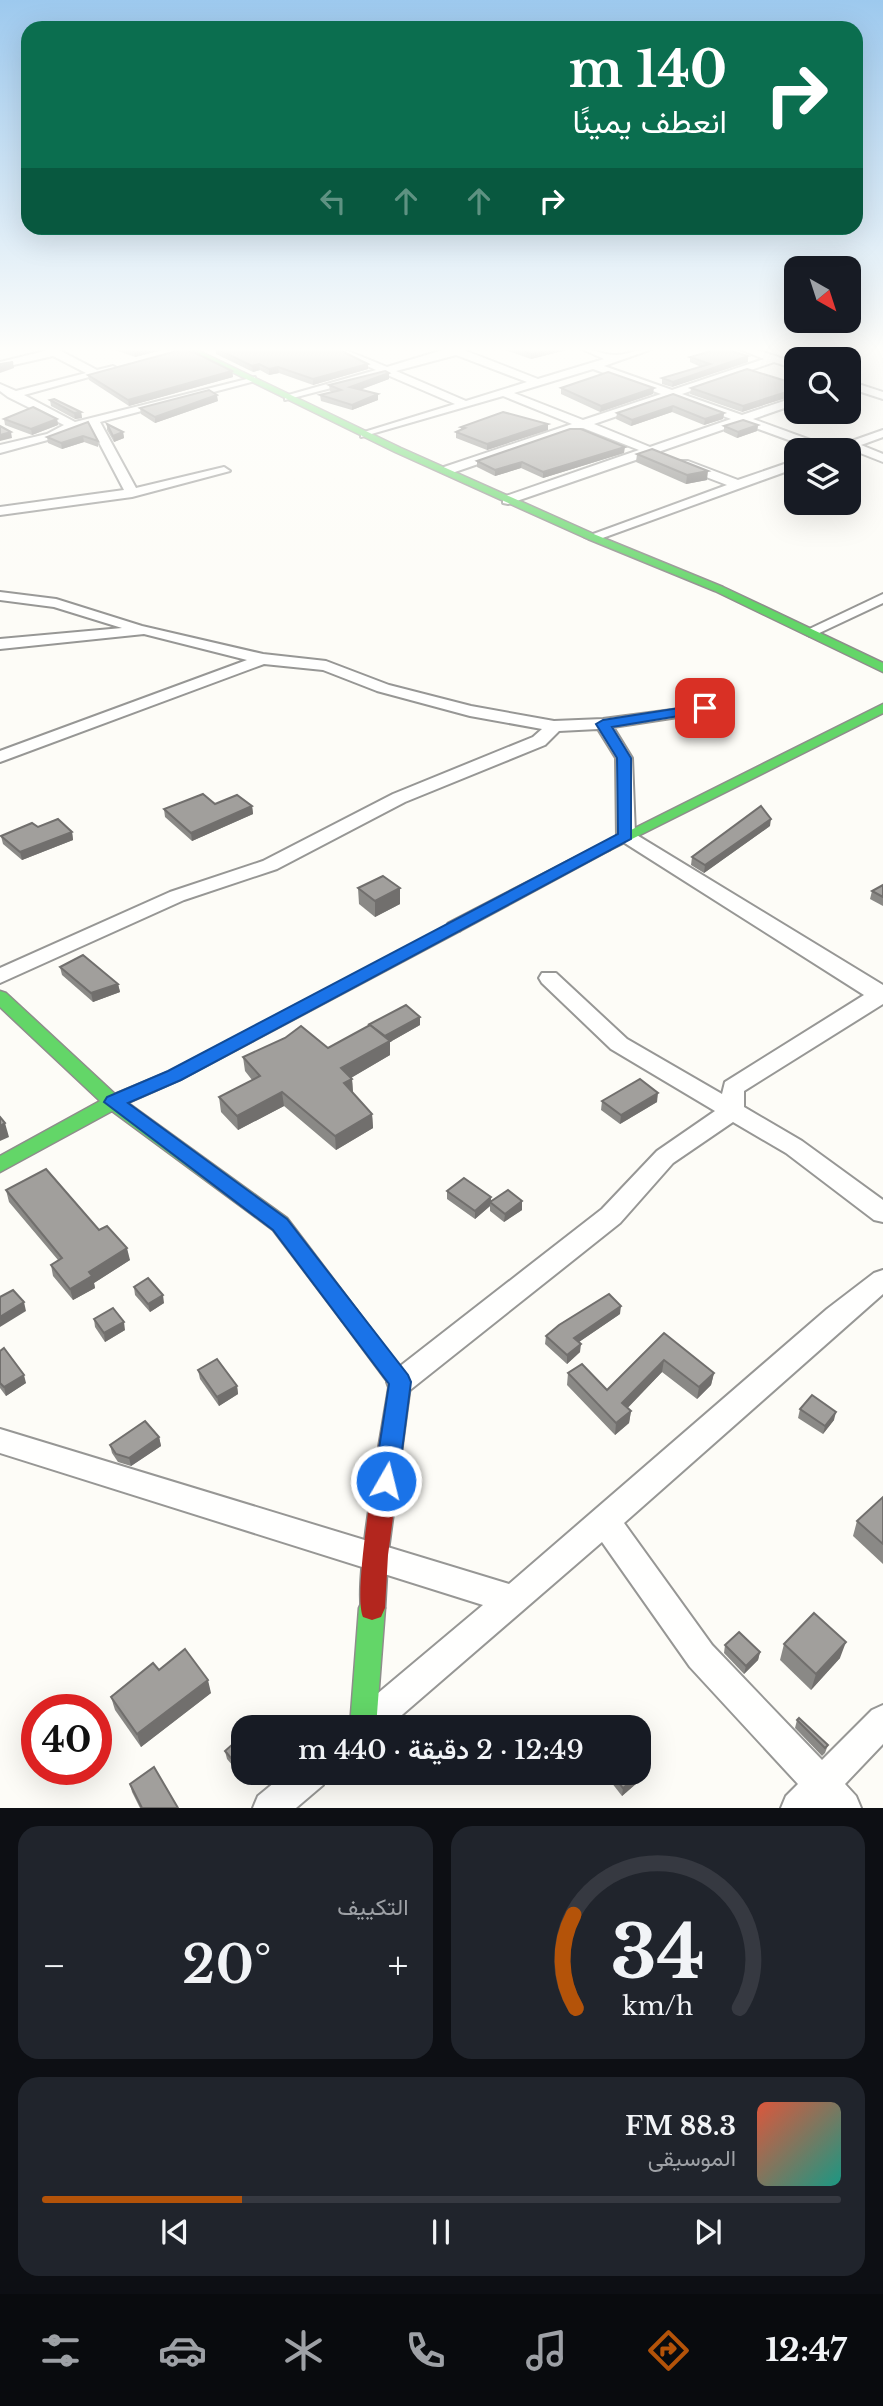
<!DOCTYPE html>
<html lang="ar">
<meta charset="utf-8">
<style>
:root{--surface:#171b24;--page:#20242c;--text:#f1f3f6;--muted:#9ea1a6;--line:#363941;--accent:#b45309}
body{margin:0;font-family:"Libre Baskerville",Vazirmatn,serif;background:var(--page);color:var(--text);direction:rtl;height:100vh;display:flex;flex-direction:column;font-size:26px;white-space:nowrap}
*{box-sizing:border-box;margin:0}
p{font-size:23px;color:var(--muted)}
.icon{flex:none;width:38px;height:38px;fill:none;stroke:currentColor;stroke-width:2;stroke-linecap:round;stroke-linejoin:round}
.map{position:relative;height:1808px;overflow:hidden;direction:ltr}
.details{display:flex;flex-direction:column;gap:18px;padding:18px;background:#0d0f14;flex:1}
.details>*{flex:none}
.top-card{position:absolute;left:21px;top:21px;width:842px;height:214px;border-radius:21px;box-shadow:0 7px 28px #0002;direction:rtl;background:#0b6e4f;color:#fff;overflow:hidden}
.needle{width:46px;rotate:141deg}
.controls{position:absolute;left:784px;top:256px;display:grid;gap:14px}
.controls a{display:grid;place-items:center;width:77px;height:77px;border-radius:14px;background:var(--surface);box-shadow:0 7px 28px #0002;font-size:35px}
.speed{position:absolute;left:21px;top:1694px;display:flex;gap:14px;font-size:35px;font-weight:700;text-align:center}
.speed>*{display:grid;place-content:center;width:91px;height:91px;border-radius:50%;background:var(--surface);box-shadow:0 7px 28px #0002;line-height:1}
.speed .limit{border:10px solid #d22;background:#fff;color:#111}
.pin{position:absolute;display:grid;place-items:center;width:60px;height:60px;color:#fff;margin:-30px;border-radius:14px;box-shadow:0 4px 10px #0006}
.me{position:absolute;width:77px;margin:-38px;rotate:8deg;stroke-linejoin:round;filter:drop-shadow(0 0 5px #0008)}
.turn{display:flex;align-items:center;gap:24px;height:147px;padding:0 21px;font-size:32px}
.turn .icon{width:91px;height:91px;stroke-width:2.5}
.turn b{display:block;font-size:49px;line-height:60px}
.lanes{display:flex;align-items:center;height:66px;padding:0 21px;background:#0003;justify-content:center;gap:35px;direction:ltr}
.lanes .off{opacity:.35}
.big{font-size:52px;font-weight:600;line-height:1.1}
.details .tile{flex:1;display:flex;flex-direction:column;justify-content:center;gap:10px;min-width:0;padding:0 24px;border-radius:21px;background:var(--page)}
.details .dial{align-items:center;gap:0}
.dial svg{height:182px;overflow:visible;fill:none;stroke:var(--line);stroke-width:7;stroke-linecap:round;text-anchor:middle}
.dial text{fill:var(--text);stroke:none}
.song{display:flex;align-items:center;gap:21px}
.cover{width:84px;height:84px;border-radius:10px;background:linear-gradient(135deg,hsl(10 70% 55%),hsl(170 70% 35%))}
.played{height:7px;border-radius:4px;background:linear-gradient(90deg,var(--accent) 25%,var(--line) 25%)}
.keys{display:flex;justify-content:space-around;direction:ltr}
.heat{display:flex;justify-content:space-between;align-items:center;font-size:38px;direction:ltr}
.details .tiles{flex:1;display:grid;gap:18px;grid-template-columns:1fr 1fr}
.tile:last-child{grid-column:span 2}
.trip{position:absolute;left:231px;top:1715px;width:420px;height:70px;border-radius:21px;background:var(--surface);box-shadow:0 7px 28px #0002;font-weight:600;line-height:70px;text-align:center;direction:rtl}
.tabs{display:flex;height:112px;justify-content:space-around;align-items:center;background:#090b0e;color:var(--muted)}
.tabs .icon{width:49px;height:49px}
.tabs .selected{color:var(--accent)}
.tabs b{font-size:32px;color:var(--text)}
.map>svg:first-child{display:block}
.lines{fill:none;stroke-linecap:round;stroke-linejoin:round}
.street-casing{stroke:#979795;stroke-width:4}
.fast-casing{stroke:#8e8d8b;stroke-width:3}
.jam-casing{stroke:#8e8d8b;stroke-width:3}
.street{fill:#fffffe;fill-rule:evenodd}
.fast{fill:#63d668;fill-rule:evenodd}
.jam{fill:#b3261e;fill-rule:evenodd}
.wall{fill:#8a8986}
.shaded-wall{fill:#716f6d}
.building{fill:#a19f9c;stroke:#716f6d;stroke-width:2}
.route{fill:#1a73e8;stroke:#114b97;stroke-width:2}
</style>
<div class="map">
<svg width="883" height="1808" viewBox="0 0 883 1808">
<rect width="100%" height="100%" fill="#fdfcf7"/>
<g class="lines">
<defs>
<g id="street">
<path d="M43,349l16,1 38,20 16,-4 5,3 -94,26 51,27 180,-45v4l-155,41 36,66 88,-21 6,4 -98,26 -132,18v-8l124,-17 -34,-65 -35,13 -55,15v-8l47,-11 17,-9 -56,-28 -8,-6v-7l16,7 70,-18 -33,-17 -53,12v-6l45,-11z"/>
<path d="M329,349h14l44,18 59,-18h15l77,30 66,-20 -22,-10c12,0 24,7 35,6 12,-1 22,-6 35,-6l-48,17 68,24 92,-31 -25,-10h15l42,14v6l-22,-7 -92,32 60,21 54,-18v7l-43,15 79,29 51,-18v7l-22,8 22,9v8l-33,-13 -34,1 -74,-27 -81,28 -1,5 -10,-1 -142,49 -5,-1v-6l136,-47 -56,-22 -131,45h-8v-6l128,-43 -69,-28 -142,41v-4l94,-29 -70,-30 -100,26v-4l91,-26zM456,355l71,27 -61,19 -70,-30zM593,369l68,25 -78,26 -69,-27zM672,397l59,22 -81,28 -56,-23z"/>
<path d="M849,381l34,11v7l-34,-11z"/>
<path d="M796,460v8l-199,72 -12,-3 142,-52 -47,-18v-6h8l50,19z"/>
<path d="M0,592l56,7 86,27 121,28 63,7 63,24 82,21 83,15 49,-2 107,-14v6l-6,2 -91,14 19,31 3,76 248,151v19l-139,87v16l58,34 81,59v22l-9,-2 -88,-67 -53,-31 -60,41 -53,60 -210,167 -10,4 -10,-4 -3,-8 3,-8 212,-165 55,-58 58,-40 -104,-62 -69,-66 -3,-5 3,-5h14l71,66 95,55 3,-12 139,-87 -244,-155 -3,-4 -1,-78 -18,-29 -39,2 -14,14 -140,57 -128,67 -93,31 -184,83v-15l170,-76 93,-31 130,-67 140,-57 9,-8 -72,-13 -93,-25 -54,-21 -59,-6 -264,98v-11l247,-91 -103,-26 -144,15v-10l122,-11 -68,-21 -54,-7z"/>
<path d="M883,594v9l-68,32 -5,1 -7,-4z"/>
<path d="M883,1270v24l-259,229 88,122 110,115 50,-50 11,-5v39l-38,40 11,12 5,12h-80l5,-12 12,-12 -108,-117 -88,-125 -214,185h-40l4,-12 131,-110 -483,-152v-24l509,155 318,-275 47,-36z"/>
<path d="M286,1773h42l-5,12 -27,23h-43l5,-12z"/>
</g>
<g id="fast">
<path d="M185,349h10l206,99 195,87 127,52 160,76v9l-168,-81 -127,-52 -193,-87z"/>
<path d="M883,704v9l-273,137 -5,2 -8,-5z"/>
<path d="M454,922l6,1 2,4 -2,4 -280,149 -52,23 159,115 69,91 4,6 -4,6 -7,3 -7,-3 -69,-91 -161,-119 -112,61v-16l100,-55 -100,-94v-16l6,2 109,101 53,-22z"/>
<path d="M372,1596l9,3 4,9 -9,119h-26l9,-119 4,-9z"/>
</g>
<g id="jam">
<path d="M605,842l8,5 -3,3 -150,81 -6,1 -8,-5 2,-4z"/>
<path d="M349,1306l7,3 55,73 -23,173 -3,53 -4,9 -9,3 -9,-3c-12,-28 20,-193 26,-233l-47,-63 -4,-6 4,-6z"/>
</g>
</defs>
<use href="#street" class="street-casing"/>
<use href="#fast" class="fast-casing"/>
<use href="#jam" class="jam-casing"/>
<use href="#street" class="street"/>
<use href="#fast" class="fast"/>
<use href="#jam" class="jam"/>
</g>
<g class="wall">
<path d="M112,349h50v1l-27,7z"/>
<path d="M216,349l152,20 -55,16 -34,-12 -10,2 -9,-5 -7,2 -37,-18z"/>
<path d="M502,349h68l-39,10z"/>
<path d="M748,356v6l-76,25 -10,-3v-6l39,-11 -11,-5v-5z"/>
<path d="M232,371l1,6 -104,29 -40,-26 -1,-5z"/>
<path d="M389,373v6l-29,11 18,4v6l-26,10 -31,-9 -1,-6 12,-3 -2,-1 -1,-6z"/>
<path d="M796,384v11h-1l-53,17 -52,-18 1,-6z"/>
<path d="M561,388l92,6 -53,18 -39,-18z"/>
<path d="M673,394l51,19 -1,6 -19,6 -32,-13 -41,14 -15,-7 1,-6z"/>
<path d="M50,400l31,12 1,6 -7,1 -24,-13z"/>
<path d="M218,401l-63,22 -14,-9 -1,-6z"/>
<path d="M4,419h53l1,6 -26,10 -27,-10z"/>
<path d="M88,422l10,19v6l-14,-5 -22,7 -14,-6 -1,-6z"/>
<path d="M107,424l16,8 1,6 -10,4 -7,-12z"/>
<path d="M758,425l-1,6 -20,7 -13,-6v-6z"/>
<path d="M461,427l87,3 -61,20 -31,-12v-6l5,-2z"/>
<path d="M624,453l-81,25 -22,-10 -26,8 -18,-9v-6z"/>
<path d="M637,454l70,26 -21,4 -50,-22z"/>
<path d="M215,804l37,2 1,8 -61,27 -27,-24 -1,-8z"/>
<path d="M770,826l-66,47 -13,-8 1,-8z"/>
<path d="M38,827l34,5 1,8 -51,20 -19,-16 -2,-8z"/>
<path d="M883,885v21l-13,-7 2,-8z"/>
<path d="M358,888l42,16 -25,13 -16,-13z"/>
<path d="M60,967l58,17 2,8 -27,10 -31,-27z"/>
<path d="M420,1025l-30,17v13l-39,23 1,1 1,14 19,21 1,14 -37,22 -52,-44 -46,24 -17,-18 -2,-15 33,-17 -7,-9 -2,-14 42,-19 43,10z"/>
<path d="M602,1101l55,1 -37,22 -19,-14z"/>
<path d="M6,1190l93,40 31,30 -36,23 1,5 -22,12 -20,-24 -2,-11 7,-5 -49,-58z"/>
<path d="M447,1191l44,6v5l31,8 -18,12 -14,-11v-5l-15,13 -28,-20z"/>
<path d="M134,1287l30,16 -14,9 -15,-17z"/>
<path d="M620,1314l-41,28 1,10 -13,12 -22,-20 1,-8z"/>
<path d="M94,1319l31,11 -20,12 -10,-15z"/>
<path d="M664,1333l50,40 -3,12 -14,14 -35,-27 -35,36 4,3 -2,12 -14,12 -48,-50 1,-12 39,17z"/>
<path d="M0,1351l26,32 -20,13 -6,-8z"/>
<path d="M198,1370l39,16 1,8 -19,12 -19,-27z"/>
<path d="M800,1409l34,11 -11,14 -25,-16z"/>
<path d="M159,1437l2,9 -30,20 -13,-4 -6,-9 -2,-8z"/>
<path d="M883,1497v67l-30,-28 4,-15z"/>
<path d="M784,1644l56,14 -29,32 -31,-30z"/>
<path d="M725,1645l35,7 -2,8 -14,14 -20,-21z"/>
<path d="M159,1670l52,23 -70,54 -26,-37 -4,-13z"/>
<path d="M797,1720l31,25 -3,8 -3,3 -27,-28z"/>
<path d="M225,1751l28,22 -8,7 -18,-21z"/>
<path d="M604,1773h35l6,3 -23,20z"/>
<path d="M130,1784l48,24h-38l-8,-16z"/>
</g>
<g class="shaded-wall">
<path d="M146,349h16v1l-27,7 -1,-5z"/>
<path d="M550,349h20l-39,10v-5z"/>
<path d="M748,356v6l-76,25 1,-5z"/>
<path d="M13,362l1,6 -14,5v-6z"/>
<path d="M259,364l1,6 -7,2 -1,-6z"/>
<path d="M368,364v5l-55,16v-6z"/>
<path d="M278,367l1,6 -10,2v-6z"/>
<path d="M232,371l1,6 -104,29 -1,-6z"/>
<path d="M389,373v6l-38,14 -1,-6z"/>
<path d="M654,388l-1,6 -53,18 1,-6z"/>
<path d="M796,389l-1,6 -53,17 1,-6z"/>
<path d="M378,394v6l-26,10v-5z"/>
<path d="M217,395l1,6 -63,22v-6z"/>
<path d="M673,406l-1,6 -41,14 1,-6z"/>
<path d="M81,412l1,6 -7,1 -1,-6z"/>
<path d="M724,413l-1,6 -19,6 1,-6z"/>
<path d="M57,419l1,6 -26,10 -1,-6z"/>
<path d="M548,424v6l-61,20v-6z"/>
<path d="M758,425l-1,6 -20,7 1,-6z"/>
<path d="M11,432l1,6 -12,3v-6z"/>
<path d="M123,432l1,6 -10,4 -1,-6z"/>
<path d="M83,436l1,6 -22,7 -1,-6z"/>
<path d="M625,447l-1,6 -81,25v-6z"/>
<path d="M522,462l-1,6 -26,8v-6z"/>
<path d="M708,471l-1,9 -21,4 1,-9z"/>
<path d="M252,806l1,8 -61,27 -1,-8z"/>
<path d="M771,819l-1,7 -66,47 1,-8z"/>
<path d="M72,832l1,8 -51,20 -2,-8z"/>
<path d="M400,888v16l-25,13v-16z"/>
<path d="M118,984l2,8 -27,10 -2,-9z"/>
<path d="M420,1017v8l-30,17v13l-48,28 -1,-15 43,-31z"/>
<path d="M352,1079l1,14 -9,-10z"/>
<path d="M282,1092l2,14 -46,24 -1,-14z"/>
<path d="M658,1093l-1,9 -37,22 1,-9z"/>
<path d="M372,1114l1,14 -37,22 -1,-14z"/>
<path d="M5,1123l4,14 -9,4v-15z"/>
<path d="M491,1197l-1,9 -15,13v-8z"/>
<path d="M522,1201v9l-18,12 1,-8z"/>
<path d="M127,1248l3,12 -36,23 1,5 -22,12 -3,-11 19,-17z"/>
<path d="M163,1295l1,8 -14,9 -2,-8z"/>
<path d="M24,1302l2,9 -26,16v-10z"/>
<path d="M621,1306l-1,8 -47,32 1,-8z"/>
<path d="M124,1322l1,8 -20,12 -1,-9z"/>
<path d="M581,1344l-1,8 -13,12v-9z"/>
<path d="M664,1360l-2,12 -41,43 1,-12z"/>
<path d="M714,1373l-3,12 -14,14 2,-12z"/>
<path d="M24,1375l2,8 -20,13 -2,-9z"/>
<path d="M237,1386l1,8 -19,12 -2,-9z"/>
<path d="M631,1411l-2,12 -14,12 1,-12z"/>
<path d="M836,1412l-2,8 -11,14 2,-8z"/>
<path d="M159,1437l2,9 -30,20 -2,-8z"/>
<path d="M846,1642l-6,16 -29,32 5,-16z"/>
<path d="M760,1652l-2,8 -14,14 2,-8z"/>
<path d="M208,1680l3,13 -70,54 -4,-13z"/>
<path d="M647,1769l-2,7 -23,20 1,-8z"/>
<path d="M244,1773h9l-8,7z"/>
</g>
<g class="building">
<path d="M126,349h20l-12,3z"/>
<path d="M217,349h121l30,15 -55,15 -35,-12 -9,2 -10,-5 -7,2z"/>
<path d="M517,349h33l-19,5z"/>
<path d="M718,349h7l23,7 -75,26 -11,-4 48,-14 -20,-7z"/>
<path d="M183,350l13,3 36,18 -104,29 -40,-25 85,-23z"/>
<path d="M13,362l-13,5v-3z"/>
<path d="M747,369l49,15v5l-53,17 -52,-18z"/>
<path d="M385,371l4,2 -39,14 28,7 -26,11 -32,-10 21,-5 -12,-5z"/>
<path d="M608,372l46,16 -53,18 -40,-18z"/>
<path d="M209,390l8,5 -62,22 -15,-9z"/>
<path d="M673,394l51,19 -19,6 -32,-13 -41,14 -15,-7z"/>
<path d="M54,399l27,13 -7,1 -24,-13z"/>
<path d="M33,407l24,12 -26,10 -27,-10z"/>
<path d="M503,412l45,12 -61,20 -31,-12 9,-4 -4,-1z"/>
<path d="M743,420l15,5 -20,7 -14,-6z"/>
<path d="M88,422l10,19 -15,-5 -22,7 -14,-6z"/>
<path d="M107,424l16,8 -10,4z"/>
<path d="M0,426l11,6 -11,3z"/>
<path d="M570,429h11l44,18 -82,25 -21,-10 -27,8 -18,-9z"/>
<path d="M652,449l56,22 -21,4 -50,-21z"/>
<path d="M203,794l12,10 22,-9 15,11 -61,27 -27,-24z"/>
<path d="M761,806l10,13 -66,46 -13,-8z"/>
<path d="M58,819l14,13 -52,20 -19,-16 31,-13 6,4z"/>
<path d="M383,876l17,12 -25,13 -17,-13z"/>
<path d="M883,885v12l-11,-6z"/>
<path d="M83,955l35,29 -27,9 -31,-26z"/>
<path d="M406,1005l14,12 -35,19 -15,-11h-2z"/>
<path d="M370,1025l20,16 -49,27 11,11 -8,4 28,31 -37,22 -53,-44 -45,24 -18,-19 41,-21 -17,-19 42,-19 16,-12 27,22z"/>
<path d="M640,1079l18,14 -37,22 -19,-14z"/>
<path d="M0,1117l5,6 -5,3z"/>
<path d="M46,1169l53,61 8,-4 20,22 -38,24 3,4 -22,13 -19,-24 11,-7 -56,-68z"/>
<path d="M464,1178l27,19 -16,14 -28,-20z"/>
<path d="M508,1190l14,11 -17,13 -15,-12z"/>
<path d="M148,1278l15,17 -15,9 -14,-17z"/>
<path d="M13,1290l11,12 -24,15v-20z"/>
<path d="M609,1294l12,12 -47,32 7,6 -14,11 -21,-19 13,-11z"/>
<path d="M113,1308l11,14 -20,11 -10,-14z"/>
<path d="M664,1333l50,40 -15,14 -35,-27 -42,43 9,8 -15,12 -48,-50 14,-9 25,26z"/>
<path d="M4,1348l20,27 -20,12 -4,-4v-32z"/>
<path d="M217,1359l20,27 -20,11 -19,-27z"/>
<path d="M812,1395l24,17 -11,14 -25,-17z"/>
<path d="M145,1421l14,16 -30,21 -13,-4 -6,-9z"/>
<path d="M883,1497v47l-26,-23z"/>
<path d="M814,1613l32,29 -30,32 -32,-30z"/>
<path d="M739,1632l21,20 -14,14 -21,-21z"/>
<path d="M185,1649l23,31 -71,54 -26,-37 42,-34 6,7z"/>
<path d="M799,1718l29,27 -3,3 -28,-28z"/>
<path d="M257,1723l3,4h-8z"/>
<path d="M243,1735v37l-18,-21z"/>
<path d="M639,1758l8,11 -24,19 -12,-15h28z"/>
<path d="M154,1767l24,41h-36l-12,-24z"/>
</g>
<linearGradient id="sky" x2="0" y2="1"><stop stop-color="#9dc9ee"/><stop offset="0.58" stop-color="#fefefb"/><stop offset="1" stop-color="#fefefb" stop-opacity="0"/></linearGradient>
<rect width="883" height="602" fill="url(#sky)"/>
<path class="route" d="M705,704l6,4 -2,3 -97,16 19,31v81l-450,241 -53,23 159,116 121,156 3,7 -13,99 -3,8 -9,3 -8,-3 -4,-8 15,-97 -116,-154 -169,-128 3,-5 61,-26 450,-237 -1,-76 -21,-34 7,-4z"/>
</svg>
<div class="controls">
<a><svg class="needle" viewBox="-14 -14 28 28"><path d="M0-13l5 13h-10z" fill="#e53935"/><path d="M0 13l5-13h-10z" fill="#9ea1a6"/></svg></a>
<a><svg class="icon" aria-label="search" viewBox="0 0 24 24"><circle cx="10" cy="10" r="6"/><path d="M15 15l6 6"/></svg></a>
<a><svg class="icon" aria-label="layers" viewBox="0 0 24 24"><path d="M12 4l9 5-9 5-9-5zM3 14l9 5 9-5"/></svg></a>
</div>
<div class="speed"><div class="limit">40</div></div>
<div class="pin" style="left:705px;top:708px;background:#d93025"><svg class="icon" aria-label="arrive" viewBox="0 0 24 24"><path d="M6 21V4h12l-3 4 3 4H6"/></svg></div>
<svg class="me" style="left:386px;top:1481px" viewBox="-20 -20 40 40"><circle r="17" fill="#1a73e8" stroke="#fff" stroke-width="3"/><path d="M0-11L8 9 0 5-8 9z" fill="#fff"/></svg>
<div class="trip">12:49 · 2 دقيقة · 440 m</div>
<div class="top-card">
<div class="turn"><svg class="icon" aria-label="right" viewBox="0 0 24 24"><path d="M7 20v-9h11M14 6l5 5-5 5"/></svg><div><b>140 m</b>انعطف يمينًا</div></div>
<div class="lanes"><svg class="icon off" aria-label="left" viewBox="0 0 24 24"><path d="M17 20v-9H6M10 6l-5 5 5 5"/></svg><svg class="icon off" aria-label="ahead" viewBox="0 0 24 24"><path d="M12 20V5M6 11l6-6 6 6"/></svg><svg class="icon off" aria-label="ahead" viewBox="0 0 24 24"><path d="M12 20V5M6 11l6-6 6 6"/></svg><svg class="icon" aria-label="right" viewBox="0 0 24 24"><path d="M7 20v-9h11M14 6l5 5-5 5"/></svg></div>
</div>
</div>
<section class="details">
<div class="tiles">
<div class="tile dial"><svg viewBox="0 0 100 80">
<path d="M14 69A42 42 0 1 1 86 69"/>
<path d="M14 69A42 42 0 0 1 13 28" stroke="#b45309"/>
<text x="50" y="56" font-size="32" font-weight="700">34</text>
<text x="50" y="72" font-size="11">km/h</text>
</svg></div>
<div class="tile"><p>التكييف</p>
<div class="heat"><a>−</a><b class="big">20°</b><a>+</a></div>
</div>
<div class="tile">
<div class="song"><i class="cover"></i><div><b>88.3 FM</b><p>الموسيقى</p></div></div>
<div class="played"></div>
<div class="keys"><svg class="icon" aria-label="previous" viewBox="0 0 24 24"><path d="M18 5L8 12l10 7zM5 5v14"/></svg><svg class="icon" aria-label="pause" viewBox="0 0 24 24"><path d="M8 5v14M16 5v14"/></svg><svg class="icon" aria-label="next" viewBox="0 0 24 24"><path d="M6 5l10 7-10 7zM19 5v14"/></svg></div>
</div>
</div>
</section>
<nav class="tabs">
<b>12:47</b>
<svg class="icon selected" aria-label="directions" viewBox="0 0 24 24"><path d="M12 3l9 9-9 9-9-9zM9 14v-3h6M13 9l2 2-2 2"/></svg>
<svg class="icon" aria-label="music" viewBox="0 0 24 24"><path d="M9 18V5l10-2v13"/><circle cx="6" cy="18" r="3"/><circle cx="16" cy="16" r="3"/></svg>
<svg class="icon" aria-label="phone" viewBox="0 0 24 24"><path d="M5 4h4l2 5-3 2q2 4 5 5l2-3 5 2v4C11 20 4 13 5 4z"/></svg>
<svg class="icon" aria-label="climate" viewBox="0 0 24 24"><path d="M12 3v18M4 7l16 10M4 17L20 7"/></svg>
<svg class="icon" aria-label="car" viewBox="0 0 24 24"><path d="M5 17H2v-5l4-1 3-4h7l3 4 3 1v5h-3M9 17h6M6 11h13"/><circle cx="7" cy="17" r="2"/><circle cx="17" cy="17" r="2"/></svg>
<svg class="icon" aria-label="filters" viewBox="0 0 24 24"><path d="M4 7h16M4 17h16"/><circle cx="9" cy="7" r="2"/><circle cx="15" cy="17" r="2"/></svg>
</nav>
